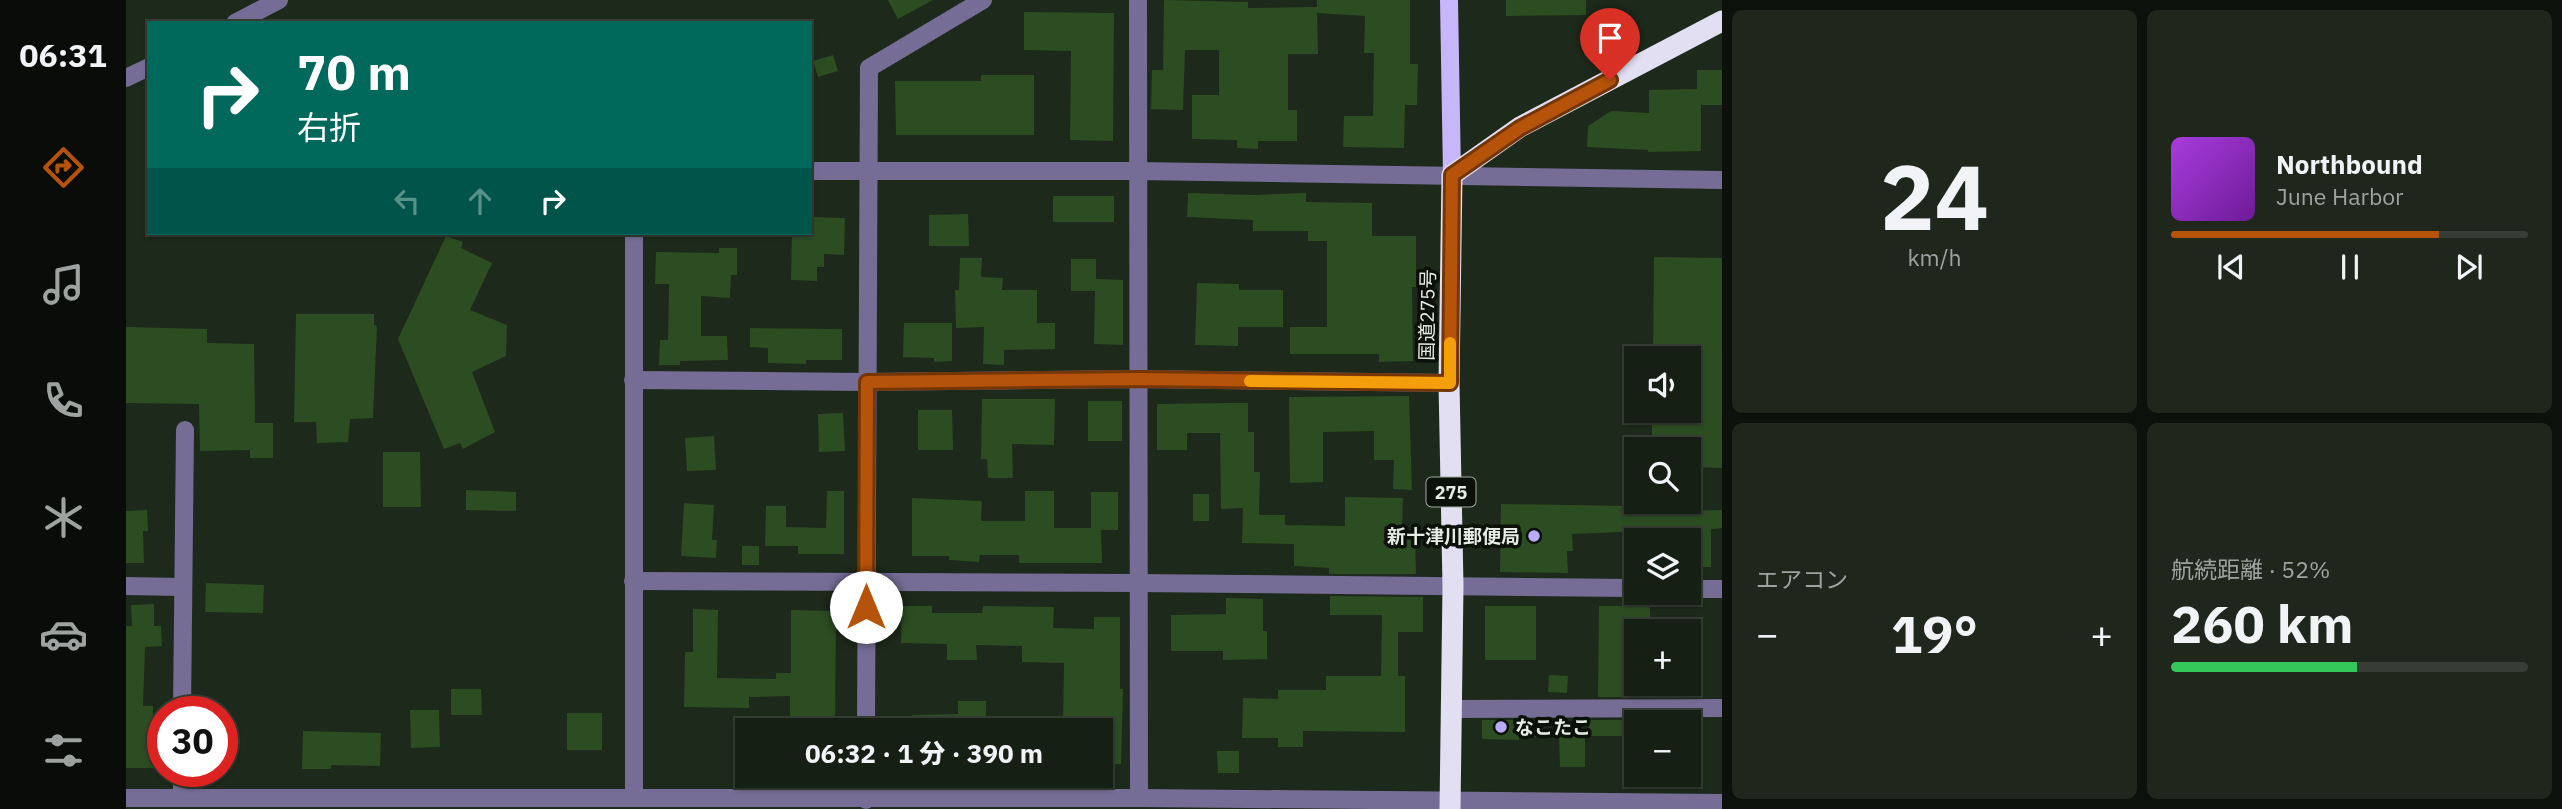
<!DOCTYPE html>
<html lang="ja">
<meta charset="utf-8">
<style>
:root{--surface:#161f14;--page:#1f271d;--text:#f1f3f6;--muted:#9ea2a0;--line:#353d34;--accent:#b45309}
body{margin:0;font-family:"IBM Plex Sans","Noto Sans JP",sans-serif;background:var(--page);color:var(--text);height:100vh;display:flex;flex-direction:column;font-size:26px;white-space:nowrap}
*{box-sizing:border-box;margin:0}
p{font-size:23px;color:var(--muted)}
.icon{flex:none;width:38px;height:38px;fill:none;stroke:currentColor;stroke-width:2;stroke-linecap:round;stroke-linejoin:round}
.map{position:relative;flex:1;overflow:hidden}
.drawer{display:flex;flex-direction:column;gap:10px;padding:10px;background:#0c110b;width:840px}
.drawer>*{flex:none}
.hud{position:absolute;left:21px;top:21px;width:665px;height:214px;border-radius:0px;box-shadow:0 2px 5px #0004,0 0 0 2px var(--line);background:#00695c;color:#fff;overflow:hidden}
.buttons{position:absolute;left:1498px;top:346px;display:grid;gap:14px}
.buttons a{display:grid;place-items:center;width:77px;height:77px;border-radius:0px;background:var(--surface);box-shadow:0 2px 5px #0004,0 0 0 2px var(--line);font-size:35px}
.speed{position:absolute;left:21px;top:696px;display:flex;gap:14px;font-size:35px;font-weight:700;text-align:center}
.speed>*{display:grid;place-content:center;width:91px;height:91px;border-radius:50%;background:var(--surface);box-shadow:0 2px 5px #0004,0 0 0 2px var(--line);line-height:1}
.speed .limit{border:10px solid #d22;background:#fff;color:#111}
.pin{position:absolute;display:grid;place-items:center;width:60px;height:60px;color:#fff;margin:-72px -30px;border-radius:50% 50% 50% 0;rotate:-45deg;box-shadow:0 0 7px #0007}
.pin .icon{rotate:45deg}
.me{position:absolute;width:77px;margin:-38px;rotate:0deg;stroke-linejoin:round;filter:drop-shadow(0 0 5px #0008)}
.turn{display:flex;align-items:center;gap:24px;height:147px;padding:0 35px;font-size:32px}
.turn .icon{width:91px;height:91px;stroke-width:2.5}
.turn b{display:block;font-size:49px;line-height:60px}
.lanes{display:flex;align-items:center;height:66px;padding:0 35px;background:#0003;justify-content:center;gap:35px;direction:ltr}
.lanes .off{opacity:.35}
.big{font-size:52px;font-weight:800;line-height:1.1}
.drawer .card{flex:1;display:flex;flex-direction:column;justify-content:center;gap:10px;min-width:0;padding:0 24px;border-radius:10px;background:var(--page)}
.drawer .dial{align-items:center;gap:0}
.dial b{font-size:91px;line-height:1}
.song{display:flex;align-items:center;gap:21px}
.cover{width:84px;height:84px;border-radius:10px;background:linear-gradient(135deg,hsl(280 70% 55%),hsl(280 70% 35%))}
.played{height:7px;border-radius:4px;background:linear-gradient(90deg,var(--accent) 75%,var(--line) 75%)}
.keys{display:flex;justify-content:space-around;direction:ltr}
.heat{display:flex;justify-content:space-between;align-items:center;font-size:38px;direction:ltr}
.charge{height:10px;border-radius:5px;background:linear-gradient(90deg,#34c759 52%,var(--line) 0)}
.drawer .tiles{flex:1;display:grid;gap:10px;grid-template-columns:repeat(2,1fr)}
.trip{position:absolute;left:609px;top:718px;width:378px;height:70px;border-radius:0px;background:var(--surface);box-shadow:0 2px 5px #0004,0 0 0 2px var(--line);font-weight:800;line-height:70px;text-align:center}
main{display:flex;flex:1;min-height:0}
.tab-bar{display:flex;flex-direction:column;width:126px;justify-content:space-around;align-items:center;background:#090c08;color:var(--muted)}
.tab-bar .icon{width:49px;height:49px}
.tab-bar .active{color:var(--accent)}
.tab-bar b{font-size:32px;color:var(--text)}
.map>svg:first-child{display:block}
.building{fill:#2c4c22}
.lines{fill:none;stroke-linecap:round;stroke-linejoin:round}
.minor{stroke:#756d95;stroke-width:18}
.major{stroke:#c5b7fa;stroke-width:18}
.highway{stroke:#e2dff3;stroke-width:21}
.route-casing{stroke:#753606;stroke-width:18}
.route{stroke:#b45309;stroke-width:12}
.slow{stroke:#f59e0b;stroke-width:12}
.poi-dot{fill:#baaaf6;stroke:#0b1009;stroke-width:2.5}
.labels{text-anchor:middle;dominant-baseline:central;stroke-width:7;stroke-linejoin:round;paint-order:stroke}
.shield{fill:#0b1009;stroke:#a4aaa2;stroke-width:2}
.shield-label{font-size:18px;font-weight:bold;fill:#e5ece3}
.street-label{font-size:19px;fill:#e5ece3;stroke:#0b1009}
.poi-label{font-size:19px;font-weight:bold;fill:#e5ece3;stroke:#0b1009;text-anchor:end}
</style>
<main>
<nav class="tab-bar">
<b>06:31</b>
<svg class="icon active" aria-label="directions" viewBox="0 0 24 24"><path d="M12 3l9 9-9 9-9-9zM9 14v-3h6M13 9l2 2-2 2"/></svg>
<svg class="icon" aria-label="music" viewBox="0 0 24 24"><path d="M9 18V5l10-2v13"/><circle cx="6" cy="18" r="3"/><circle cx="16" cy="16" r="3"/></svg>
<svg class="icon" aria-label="phone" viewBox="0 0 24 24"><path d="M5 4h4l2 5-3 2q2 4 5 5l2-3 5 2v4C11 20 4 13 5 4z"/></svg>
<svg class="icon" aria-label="climate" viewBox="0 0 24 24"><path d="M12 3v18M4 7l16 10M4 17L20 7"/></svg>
<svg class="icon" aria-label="car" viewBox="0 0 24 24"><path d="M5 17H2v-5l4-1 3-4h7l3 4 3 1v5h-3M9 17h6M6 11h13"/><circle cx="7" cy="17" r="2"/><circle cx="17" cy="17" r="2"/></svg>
<svg class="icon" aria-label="filters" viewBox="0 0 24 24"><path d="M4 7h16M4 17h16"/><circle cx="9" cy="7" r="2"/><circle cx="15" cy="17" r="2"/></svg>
</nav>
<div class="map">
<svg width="1596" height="809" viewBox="0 0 1596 809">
<rect width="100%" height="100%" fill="#1d291a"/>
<g class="building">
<path d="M762,0h45l-35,19z"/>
<path d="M1038,0l84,2v6l69,-1v5v-12h93v64h8l-1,41h-12l-1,43 -61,-1 1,-31h29l1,-63h-10l1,-37 -48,-3 1,41h-30v56h9v31h-39v8l-21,-1v-8l-45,-1v-44h27v-45h-34l-2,60 -32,-1 1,-39h11z"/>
<path d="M1380,0h80v15l-80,1z"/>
<path d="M898,12l90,1 -1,128 -43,-1 1,-89 -47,-1z"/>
<path d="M707,55l5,16 -20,6 -5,-16z"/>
<path d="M1571,70h25v35h-21v46l-53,1v-2l-61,-3 1,-21 23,-15 38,2v-23l48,-1z"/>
<path d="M855,75h53v60h-138l-1,-54h86z"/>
<path d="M1062,193l65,2 53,-2v9l66,1v33h44v51h-4l1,74 -34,1v-8h-89v-27h37v-86h-19v-10h-55v-11l-66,-3z"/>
<rect x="927" y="196" width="61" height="26"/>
<path d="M842,214l1,32h-40v-31z"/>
<path d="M684,217l35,1 -1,37 -20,-1v13h-7v14l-26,-1 1,-47h18z"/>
<path d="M320,236l17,6 -2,6 31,15 -22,47 37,15 -1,31 -34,16 23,60 -32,17 -3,-6 -16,6 -46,-110z"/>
<path d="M593,248h18v27h-6l-1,23 -29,-2v40h26l1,24 -48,1v4h-21l1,-25h8l1,-56h-14l1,-32 63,1z"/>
<path d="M1528,257l68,1v210l-33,-1v-17h-37v-39h37v-52h-36z"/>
<path d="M834,258h22l-1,19 22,1 -1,12h35v33h18v26l-51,1v15l-21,-1 1,-37 -28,1 -1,-38h4z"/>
<path d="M945,259h25v20l27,1v65l-29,-1 1,-53h-24z"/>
<path d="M1071,283l42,1v6h44v37h-45v19l-43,-1z"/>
<path d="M170,314h78v11l3,1 -4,92 -23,1 -2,23 -31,1 -1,-21h-22z"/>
<path d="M778,323h48v38l-18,1v-4l-31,-1z"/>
<path d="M0,327l81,2v14l47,1 1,79h18v35h-23v-8l-50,1 -1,-47 -73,-1z"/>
<path d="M624,328l92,1v31h-36v4l-38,-1v-15l-18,-1z"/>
<path d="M1283,396l3,94 -19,-1 1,-29h-20v-29l-51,1v50l-33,1 -1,-86z"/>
<path d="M856,399h73l-1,46 -42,-1 1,34h-25l-1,-19h-6z"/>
<rect x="962" y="401" width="34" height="40"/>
<path d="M1104,403h18v29h6v40h6l-1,43h26v10l60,1v-29l58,1 -1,32h13l1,44h-87v-6l-35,-2v-22l-52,-1 1,-35 -22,1 -1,-76h-33v17h-30v-46z"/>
<path d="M792,410h34l1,40h-35z"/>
<path d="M717,413l2,38 -26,1 -1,-38z"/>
<path d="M588,436l2,34 -29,1 -2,-33z"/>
<path d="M257,452h37l1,55h-38z"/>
<path d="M340,490l50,2v19l-50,-1z"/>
<path d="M701,491h17v63h-46v-8h-33l1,-40h20v21l40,1z"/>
<path d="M899,491h29v37h37v-36h27v38h-17l1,33h-83v-8h-39l-1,7 -30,-2v-4h-37v-58l70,3 -1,20h44z"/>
<rect x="1067" y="494" width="16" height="27"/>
<path d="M558,503l30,2 -2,35h5l-1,18 -35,-2z"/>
<path d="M1375,504l127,2v6l94,-2v18l-11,1v38h-22v-38l-117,5 1,17h-6l1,22 -68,-1z"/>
<path d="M21,510l1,21h-5l1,32h-18v-52z"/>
<rect x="616" y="546" width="17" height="19"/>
<path d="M80,583l58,2 -1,28 -58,-1z"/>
<path d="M1204,596l93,1v35h-25v44h7v56l-102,-1v16h-25v-9h-36l1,-40 35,1v-9h48v-14h55l1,-61h-52z"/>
<path d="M1100,598l37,1v32h4v28l-44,1v-9h-52v-36l55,-1z"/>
<path d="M28,604v22h7l1,20 -17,1 -2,59h10v62h-27v-142h6l-1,-21z"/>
<path d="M776,606h30v7h50l1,-7 71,1 -1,21 41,1v-12h26v72h3l-2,75h-20v-34h-38l1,-67 -42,-1v-16l-46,-1 1,15h-30v-16l-46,-1z"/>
<rect x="1359" y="606" width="51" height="54"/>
<path d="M1473,606h51v26h-14v3h-8v49h2v13h-32z"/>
<path d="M567,609l25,1 -1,68 59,1v-6h15v-63l45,1 -1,119h-45v-34l-41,1v11l-65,-1 1,-55h8z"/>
<path d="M1423,675l19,1 -1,17 -19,-1z"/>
<rect x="1541" y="684" width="26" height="13"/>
<path d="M325,689h30l1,26h-31z"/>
<path d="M832,701h28v29h-73l-1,-15 46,-1z"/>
<path d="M284,710h29l1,37 -29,1z"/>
<rect x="441" y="713" width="35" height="37"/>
<path d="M1356,720h58l-1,17 -20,-1v4l-37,-1z"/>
<rect x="1463" y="720" width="41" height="16"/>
<path d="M177,731l78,2 -1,33 -49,-1v4h-29z"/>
<path d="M1433,734h26v33h-25z"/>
<path d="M1091,751h22v22h-21z"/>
</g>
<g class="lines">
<g class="minor">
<path d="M1012,0l1,798"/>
<path d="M109,23l44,-23"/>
<path d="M0,78l23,-11"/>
<path d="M684,171h328l584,9"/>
<path d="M507,380l234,2 272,-3 310,4"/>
<path d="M507,581l505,2 498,5"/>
<path d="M0,586l55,1"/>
<path d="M1563,589h33"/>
<path d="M1325,709l271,-1"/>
<path d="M56,712l3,-282"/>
<path d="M740,730l3,-662 114,-68"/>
<path d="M56,772v25"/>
<path d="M508,797v-564"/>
<path d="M0,798h1013l583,5"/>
<path d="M740,800v-25"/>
</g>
<path class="major" d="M1323,0l3,175"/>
<path class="highway" d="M1324,809l3,-223 -4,-203 3,-208 68,-48 202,-106"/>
</g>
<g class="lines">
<defs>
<path id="route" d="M740,607l1,-225 272,-3 311,4 2,-208 68,-47 90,-48"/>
</defs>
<use href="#route" class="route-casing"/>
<use href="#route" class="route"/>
<path class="slow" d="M1124,381l200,2v-40"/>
</g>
<g class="poi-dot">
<circle cx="1408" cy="536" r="7"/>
<circle cx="1375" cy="727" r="7"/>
</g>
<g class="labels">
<rect class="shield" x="1300.5" y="477.5" width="49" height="29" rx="5"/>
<g class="shield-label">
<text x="1325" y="492">275</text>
</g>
<g class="street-label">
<text transform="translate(1301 315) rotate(-89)">国道275号</text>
</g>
<g class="poi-label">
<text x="1394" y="536">新十津川郵便局</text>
<text x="1389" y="727" text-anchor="start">なこたこ</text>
</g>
</g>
</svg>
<div class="buttons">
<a><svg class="icon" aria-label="sound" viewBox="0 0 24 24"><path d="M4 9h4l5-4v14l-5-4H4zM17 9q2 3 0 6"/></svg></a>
<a><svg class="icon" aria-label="search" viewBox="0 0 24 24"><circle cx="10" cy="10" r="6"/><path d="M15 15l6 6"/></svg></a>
<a><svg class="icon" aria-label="layers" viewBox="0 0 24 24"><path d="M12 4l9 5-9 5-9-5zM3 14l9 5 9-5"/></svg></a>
<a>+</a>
<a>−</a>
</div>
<div class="speed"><div class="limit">30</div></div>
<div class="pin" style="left:1484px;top:80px;background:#d93025"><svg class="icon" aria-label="arrive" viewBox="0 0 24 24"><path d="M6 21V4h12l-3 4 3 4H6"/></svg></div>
<svg class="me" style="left:740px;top:607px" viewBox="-20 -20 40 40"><circle r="19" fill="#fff"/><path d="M0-13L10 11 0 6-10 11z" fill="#b45309"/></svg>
<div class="trip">06:32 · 1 分 · 390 m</div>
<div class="hud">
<div class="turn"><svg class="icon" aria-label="right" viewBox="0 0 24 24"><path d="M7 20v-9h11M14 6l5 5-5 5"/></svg><div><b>70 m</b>右折</div></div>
<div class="lanes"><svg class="icon off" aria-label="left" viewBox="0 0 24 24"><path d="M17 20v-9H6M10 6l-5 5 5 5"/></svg><svg class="icon off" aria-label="ahead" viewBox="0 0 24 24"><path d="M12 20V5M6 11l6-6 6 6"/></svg><svg class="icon" aria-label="right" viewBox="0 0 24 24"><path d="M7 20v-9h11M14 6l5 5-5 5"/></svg></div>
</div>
</div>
<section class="drawer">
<div class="tiles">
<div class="card dial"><b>24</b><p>km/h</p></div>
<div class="card">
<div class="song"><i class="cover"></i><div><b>Northbound</b><p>June Harbor</p></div></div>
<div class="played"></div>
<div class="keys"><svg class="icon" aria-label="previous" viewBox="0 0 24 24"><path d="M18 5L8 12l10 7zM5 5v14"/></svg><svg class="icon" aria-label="pause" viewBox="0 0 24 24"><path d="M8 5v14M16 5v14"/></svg><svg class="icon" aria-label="next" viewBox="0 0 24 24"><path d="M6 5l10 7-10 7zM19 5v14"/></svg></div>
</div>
<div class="card"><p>エアコン</p>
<div class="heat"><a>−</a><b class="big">19°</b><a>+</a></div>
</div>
<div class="card"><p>航続距離 · 52%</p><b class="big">260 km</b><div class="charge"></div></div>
</div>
</section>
</main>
